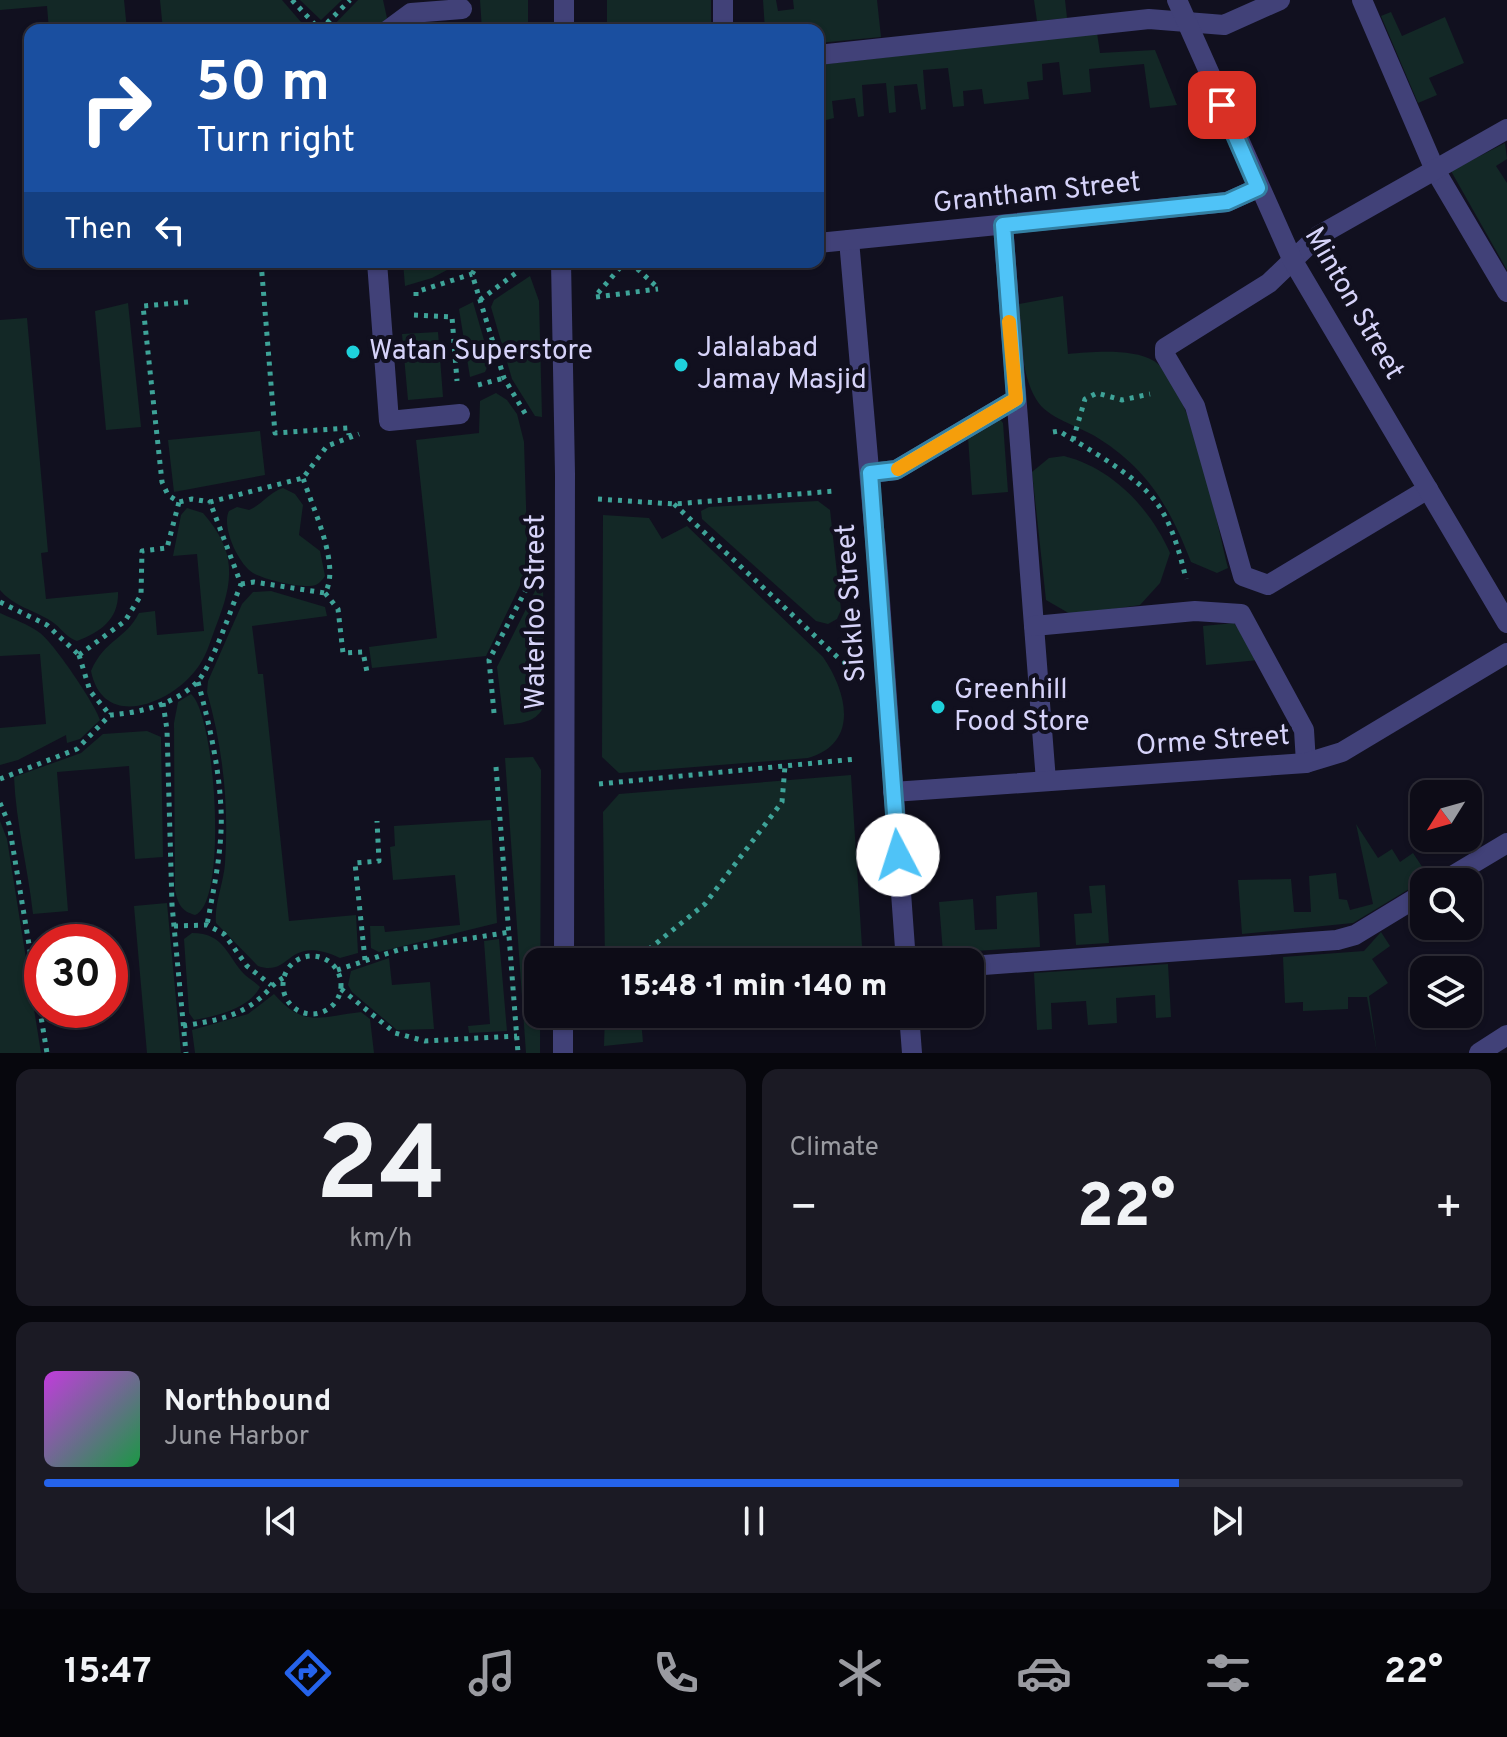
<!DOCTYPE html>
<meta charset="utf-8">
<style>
:root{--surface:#0d0c17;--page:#1b1a24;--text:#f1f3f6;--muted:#9a9ba1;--line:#2d2c36;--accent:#2563eb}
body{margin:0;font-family:Overpass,sans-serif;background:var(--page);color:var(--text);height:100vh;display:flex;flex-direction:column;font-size:30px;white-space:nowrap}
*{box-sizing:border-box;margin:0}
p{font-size:26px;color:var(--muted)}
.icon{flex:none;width:44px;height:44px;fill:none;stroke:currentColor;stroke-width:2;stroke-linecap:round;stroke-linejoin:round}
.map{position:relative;height:1053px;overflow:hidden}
.drawer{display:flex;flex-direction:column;gap:16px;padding:16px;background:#07070d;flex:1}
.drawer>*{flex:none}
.top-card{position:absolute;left:24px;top:24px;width:800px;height:244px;border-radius:16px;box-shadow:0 2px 6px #0004,0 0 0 2px var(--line);background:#1a4fa0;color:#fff;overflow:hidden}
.needle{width:52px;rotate:233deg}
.controls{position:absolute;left:1410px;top:780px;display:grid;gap:16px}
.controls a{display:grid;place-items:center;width:72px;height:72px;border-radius:16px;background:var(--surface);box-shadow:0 2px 6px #0004,0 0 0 2px var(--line);font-size:40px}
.speed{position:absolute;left:24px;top:924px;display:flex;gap:16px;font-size:40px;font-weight:700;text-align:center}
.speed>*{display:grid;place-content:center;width:104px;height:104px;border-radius:50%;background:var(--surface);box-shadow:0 2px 6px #0004,0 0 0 2px var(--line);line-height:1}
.speed .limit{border:12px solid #d22;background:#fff;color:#111}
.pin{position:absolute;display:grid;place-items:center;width:68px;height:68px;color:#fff;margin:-34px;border-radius:16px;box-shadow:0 4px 12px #0006}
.me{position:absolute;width:88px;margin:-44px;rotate:355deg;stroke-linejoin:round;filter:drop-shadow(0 0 6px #0008)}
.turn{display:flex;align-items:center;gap:28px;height:168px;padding:0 40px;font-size:36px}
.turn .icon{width:104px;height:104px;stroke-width:2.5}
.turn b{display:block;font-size:56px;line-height:68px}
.then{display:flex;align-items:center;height:76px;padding:0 40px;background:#0003;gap:16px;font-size:30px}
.big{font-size:60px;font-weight:800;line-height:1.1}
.drawer .widget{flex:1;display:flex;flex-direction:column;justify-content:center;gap:12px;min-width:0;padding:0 28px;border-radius:16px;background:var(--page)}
.drawer .dial{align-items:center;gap:0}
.dial b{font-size:104px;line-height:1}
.song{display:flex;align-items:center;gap:24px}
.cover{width:96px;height:96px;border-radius:12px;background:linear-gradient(135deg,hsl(290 70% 55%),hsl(140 70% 35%))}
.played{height:8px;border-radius:4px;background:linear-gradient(90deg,var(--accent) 80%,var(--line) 80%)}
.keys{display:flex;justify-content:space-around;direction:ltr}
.heat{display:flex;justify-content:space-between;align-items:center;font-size:44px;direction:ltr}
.drawer .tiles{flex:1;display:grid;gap:16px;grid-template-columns:1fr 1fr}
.widget:last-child{grid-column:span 2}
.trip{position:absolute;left:524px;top:948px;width:460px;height:80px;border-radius:16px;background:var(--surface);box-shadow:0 2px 6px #0004,0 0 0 2px var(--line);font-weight:800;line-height:80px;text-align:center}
.tab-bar{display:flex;height:128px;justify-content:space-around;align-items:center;background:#050509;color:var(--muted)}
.tab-bar .icon{width:56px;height:56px}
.tab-bar .current{color:var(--accent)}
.tab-bar b{font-size:36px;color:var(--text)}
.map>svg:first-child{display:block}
.green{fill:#132826}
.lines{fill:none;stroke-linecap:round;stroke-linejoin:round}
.path{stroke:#3ea398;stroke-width:5;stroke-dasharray:4 6;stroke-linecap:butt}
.service{stroke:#414178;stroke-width:20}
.pedestrian{stroke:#414178;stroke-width:20}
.minor{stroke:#414178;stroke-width:20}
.route-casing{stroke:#337fa1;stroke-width:20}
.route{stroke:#4fc3f7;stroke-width:14}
.slow{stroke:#f59e0b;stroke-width:14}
.poi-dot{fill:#1ed1db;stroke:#11101f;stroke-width:3}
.labels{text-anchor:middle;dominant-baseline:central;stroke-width:8;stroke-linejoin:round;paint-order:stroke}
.street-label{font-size:28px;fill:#d6d3f9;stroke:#11101f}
.poi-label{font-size:28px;fill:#d6d3f9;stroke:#11101f;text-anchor:start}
</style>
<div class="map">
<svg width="1507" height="1053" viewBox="0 0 1507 1053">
<rect width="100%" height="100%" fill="#11101f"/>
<g class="green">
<path d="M0,0h124l3,30h-78l-2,-24 -47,4z"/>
<path d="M160,0h122l25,29 -144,1z"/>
<path d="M300,0h42l-21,20z"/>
<path d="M358,0h25l4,18 -11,12h-47z"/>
<path d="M480,0h48v30h-46z"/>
<rect x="607" y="0" width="104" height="30"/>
<path d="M763,0h13l2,11 16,-2 -1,-9h84l4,37 -63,6v-13h-53z"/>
<path d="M1034,0h31l2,18 -30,3z"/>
<path d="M1391,12l11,24 43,-19 19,46 -35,15 8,17 -19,8 -37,-87z"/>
<path d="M1097,33l3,20 55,-3 22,55 -27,3 -6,-44 -55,5 2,23 -28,3 -4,-33 -17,2 1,16 -16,2 2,17 -45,5 -2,-15 -19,2 1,15 -11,1 -5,-39 -25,2 3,39 -5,1 -4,-26 -23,2 2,26 -7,1 -3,-30 -24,2 2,31 -6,1 -3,-19 -23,3 2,17 -8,2 -3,-33h-5v-22z"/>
<path d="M1505,143l2,16 -11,7 11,17v87l-56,-99z"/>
<path d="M403,262h59l-30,16 -27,8z"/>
<path d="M530,276l9,25 3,116 -7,-1 -23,-37 -21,-72 3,-7z"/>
<path d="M1063,296l5,58c24,-2 64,-6 86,7 38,25 62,161 74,207l-11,5 -26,-11c-21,-54 -42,-92 -93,-124 -18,-12 -51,-19 -62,-39 -16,-28 -15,-64 -17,-95z"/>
<path d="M473,302l17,59 -5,11 -15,5 -11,-68z"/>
<path d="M128,303l13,124 -35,3 -11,-119z"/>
<path d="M27,318l21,234 -7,1 5,46 72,-7c1,27 -17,40 -41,49 -12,-4 -16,-14 -26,-20 -17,-11 -38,-15 -51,-31v-270z"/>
<path d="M438,332l5,65 -35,3 -6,-66z"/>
<path d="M496,393l11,7 10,14 7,28 4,127 -42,87 -114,12 -3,-21 68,-9 -21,-198 63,-7 1,-32z"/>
<path d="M999,418l4,5 5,69 -36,3 -4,-58z"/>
<path d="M260,431l5,44 -91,17 -6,-52z"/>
<path d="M1064,456c48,12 86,52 106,97l-10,30 -20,22 -68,10 -26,-15 -14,-128 17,-14z"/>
<path d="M283,488l12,6 8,11 -4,30 21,16 5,25c-4,6 -8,10 -15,10 -13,1 -45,-6 -57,-13 -15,-9 -32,-47 -24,-62l8,-4 12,3c14,-6 19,-17 34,-22z"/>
<path d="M818,501l12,9 11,100 -4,9 -9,5 -12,-3 -114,-102 -1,-8 8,-4z"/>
<path d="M187,508l16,5c34,39 31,68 13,113 -6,16 -10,32 -21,45 -27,34 -92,59 -104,0 14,-32 34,-31 48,-58l16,-2 2,24 47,-4 -7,-77 -24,2 8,-41z"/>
<path d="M603,515l46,3 13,21 25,-13 136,131c24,35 37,86 -15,101l-189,15 -17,-16z"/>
<path d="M543,575l1,131c-8,17 -23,17 -40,19l-7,-58z"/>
<path d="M271,591l54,16 2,9 -75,10 6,48h5l26,247 67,-6 2,38 -18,5c-54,-25 -48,20 -82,8l-42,-43c-2,-19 8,-41 9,-60 4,-59 -2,-114 -18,-171l1,-11 34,-77 11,-12z"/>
<path d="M0,613c13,6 28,11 40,20 12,8 56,72 60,87l-20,19 -13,4 -1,-8 -48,25 -18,5v-37l46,-4 -6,-70 -40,2z"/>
<path d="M1234,623l25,37 -53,5 -3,-39z"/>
<path d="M191,694c25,22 37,209 4,221 -14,-4 -17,-11 -20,-25l-1,-167 4,-21z"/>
<path d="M147,731l14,6 2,120 -28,2 -6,-93 -72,6 11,139 -35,3c-5,-46 -17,-90 -19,-137l67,-24 22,-19z"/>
<path d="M533,757l8,13 -1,283h-14l-21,-295z"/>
<path d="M851,775l12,187h-258l-2,-150 16,-18z"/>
<path d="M491,820l6,103 -118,29 -8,-4 -1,-22h14l1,6 75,-7 -5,-50 -62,5 -3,-33 5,-1 -1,-20z"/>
<path d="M0,821l7,18 34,214h-41z"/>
<path d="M1356,824l22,34 14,-9 8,13 13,-9 16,24 -76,46 -111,11 -4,-54 53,-1 3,33h17l-2,-36 27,-3 3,26 8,1 3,10 23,-6z"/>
<path d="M1105,885l4,58 -33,2 -2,-31 18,-1 -3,-27z"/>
<path d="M1037,892l3,55 -97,6 -4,-51 34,-3 2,31 22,-1 -1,-33z"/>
<path d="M167,903l14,150h-34l-13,-147z"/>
<path d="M1381,932l9,14 -18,13 16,24 -19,13 8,57 -10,-56h-19v12l-45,2v-9l-18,1 -2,-46 81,-6z"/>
<path d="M192,933c33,0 35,24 53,42 5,4 10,7 15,12 -11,22 -44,29 -66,33l-5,-7 -5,-74z"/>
<path d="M499,939l8,92 -38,2 -1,-7 22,-2 -6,-83z"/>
<path d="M389,958l3,27 38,-3 4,47 -37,1 -45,-38 -4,-7 3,-14z"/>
<path d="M1168,964l3,53 -15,1 -1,-23 -39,3 1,25 -29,2 -2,-24 -35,2 1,26 -15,1 -3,-57z"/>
<path d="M274,994c30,34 45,23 87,18l9,7 4,34h-179l-3,-23 56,-16z"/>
<path d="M605,1014h113l-77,6 2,22 -39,4z"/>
</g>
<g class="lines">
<g class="path">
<path d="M292,0l28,30"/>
<path d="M320,30l30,-30"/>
<path d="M261,262l14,171 73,-5 1,7"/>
<path d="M479,262l-7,12 32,104 22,37"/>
<path d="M630,262l28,26"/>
<path d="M598,293l27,-31"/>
<path d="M416,296v-4l56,-18"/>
<path d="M596,297l62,-8"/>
<path d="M480,300l40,-30"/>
<path d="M188,302l-45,4 19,176 6,13 11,7 13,-3 18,3"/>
<path d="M414,315l38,2 5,64"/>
<path d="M478,385l26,-7"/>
<path d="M1053,432l6,-1c29,18 78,45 97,71 16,21 24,52 30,77"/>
<path d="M1073,440l12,-41 12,-6 25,7 28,-6"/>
<path d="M598,499l76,5 161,-13"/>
<path d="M674,504l174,163"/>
<path d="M241,584l13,-2 71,11c16,-27 -12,-84 -22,-115"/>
<path d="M325,593l13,16 5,44 20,-1 4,20"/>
<path d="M0,602l47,23 32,30"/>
<path d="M79,655l46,-34 16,-26 1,-44 25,-3 12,-46"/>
<path d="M79,655l11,36 20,24"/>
<path d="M198,682c11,41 21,84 23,127 2,38 -7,78 -14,116"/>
<path d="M163,703l4,27 5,175 14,148"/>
<path d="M494,713l-5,-53 40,-76"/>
<path d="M496,767l22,286"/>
<path d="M0,779l77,-30 33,-34c29,-2 66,-11 87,-33 15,-15 35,-76 44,-98l-31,-82 93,-24 24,-32 32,-12"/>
<path d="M599,784l257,-25"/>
<path d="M0,803l9,21 38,229"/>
<path d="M174,926l33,-1 17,9 23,32 24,19"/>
<circle cx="312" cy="985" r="29"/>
<path d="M365,960l-10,-97 24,-2 -2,-40"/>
<path d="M633,962l72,-58 77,-102 3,-36"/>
<path d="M337,970l61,-20 112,-18"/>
<path d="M341,989l54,44 30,8 92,-5"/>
<path d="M183,1026c29,-5 53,-8 76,-27 9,-7 13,-15 24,-21"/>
</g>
<g class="service">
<path d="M723,0v30"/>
<path d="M1362,0l73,170 72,122"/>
<path d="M818,55l331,-36 75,6 56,-25"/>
<path d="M1003,225l43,556"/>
<path d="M870,473l26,-3 120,-71"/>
<path d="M1428,489l-160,96 -25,-9 -48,-170 -30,-51v-7l104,-65 49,-47 189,-107"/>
<path d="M1034,626l161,-15 46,3 63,116 2,33"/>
<path d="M1442,882l65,-39"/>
<path d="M970,966l367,-26 18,-5 69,-42"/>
</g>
<g class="pedestrian">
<path d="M388,30l23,-17 51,-4"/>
<path d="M377,262l12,159 71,-7"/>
</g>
<g class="minor">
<path d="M564,0v30"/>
<path d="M1177,0l116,261 214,362"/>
<path d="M849,240l29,333 28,389"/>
<path d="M818,243l409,-41 31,-14"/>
<path d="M561,262l4,212 -1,488"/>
<path d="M893,792l413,-29 36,-11 165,-99"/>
<path d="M909,1014l3,39"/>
<path d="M563,1053v-39"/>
<path d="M1479,1053l28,-18"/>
</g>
</g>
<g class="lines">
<defs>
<path id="route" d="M898,855l-28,-382 26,-3 120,-71 -13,-174 224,-23 31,-14 -36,-83"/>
</defs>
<use href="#route" class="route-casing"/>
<use href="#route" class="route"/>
<path class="slow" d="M898,469l118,-70 -7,-77"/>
</g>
<g class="poi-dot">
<circle cx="353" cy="352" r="8"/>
<circle cx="681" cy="365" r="8"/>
<circle cx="938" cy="707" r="8"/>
</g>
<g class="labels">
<g class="street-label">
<text transform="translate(1037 194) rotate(-6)">Grantham Street</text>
<text transform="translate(1353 304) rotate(60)">Minton Street</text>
<text transform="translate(852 603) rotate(-94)">Sickle Street</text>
<text transform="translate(537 612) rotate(-90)">Waterloo Street</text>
<text transform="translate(1213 742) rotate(-4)">Orme Street</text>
</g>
<g class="poi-label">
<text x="697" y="349">Jalalabad<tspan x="697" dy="32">Jamay Masjid</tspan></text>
<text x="369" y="352">Watan Superstore</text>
<text x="954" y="691">Greenhill<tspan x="954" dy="32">Food Store</tspan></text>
</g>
</g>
</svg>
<div class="controls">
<a><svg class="needle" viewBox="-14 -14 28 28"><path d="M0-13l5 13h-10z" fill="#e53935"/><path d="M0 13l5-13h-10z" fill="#9a9ba1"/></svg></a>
<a><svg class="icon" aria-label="search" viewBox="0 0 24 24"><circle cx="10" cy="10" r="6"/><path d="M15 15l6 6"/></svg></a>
<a><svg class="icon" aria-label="layers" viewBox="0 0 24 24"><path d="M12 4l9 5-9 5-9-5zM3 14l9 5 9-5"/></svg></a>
</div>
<div class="speed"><div class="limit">30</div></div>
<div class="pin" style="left:1222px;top:105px;background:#d93025"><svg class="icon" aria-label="arrive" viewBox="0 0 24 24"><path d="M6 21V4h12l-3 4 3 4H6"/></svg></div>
<svg class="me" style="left:898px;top:855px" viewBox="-20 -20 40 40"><circle r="19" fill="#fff"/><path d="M0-13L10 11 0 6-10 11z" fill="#4fc3f7"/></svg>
<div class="trip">15:48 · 1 min · 140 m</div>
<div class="top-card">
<div class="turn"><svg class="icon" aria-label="right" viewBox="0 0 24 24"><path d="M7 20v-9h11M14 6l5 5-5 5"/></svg><div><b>50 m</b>Turn right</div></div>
<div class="then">Then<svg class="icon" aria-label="left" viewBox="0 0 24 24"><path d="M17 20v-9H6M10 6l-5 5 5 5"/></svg></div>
</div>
</div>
<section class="drawer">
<div class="tiles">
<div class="widget dial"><b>24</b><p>km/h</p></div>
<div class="widget"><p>Climate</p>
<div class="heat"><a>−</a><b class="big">22°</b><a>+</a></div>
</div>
<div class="widget">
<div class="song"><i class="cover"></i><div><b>Northbound</b><p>June Harbor</p></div></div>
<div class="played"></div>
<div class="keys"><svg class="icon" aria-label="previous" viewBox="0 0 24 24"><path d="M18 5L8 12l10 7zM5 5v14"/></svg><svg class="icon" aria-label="pause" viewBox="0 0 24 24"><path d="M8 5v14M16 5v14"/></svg><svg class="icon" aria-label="next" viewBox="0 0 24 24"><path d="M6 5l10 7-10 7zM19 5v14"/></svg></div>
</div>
</div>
</section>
<nav class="tab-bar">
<b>15:47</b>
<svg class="icon current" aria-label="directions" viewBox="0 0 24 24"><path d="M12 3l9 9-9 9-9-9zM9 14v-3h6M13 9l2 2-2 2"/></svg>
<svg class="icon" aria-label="music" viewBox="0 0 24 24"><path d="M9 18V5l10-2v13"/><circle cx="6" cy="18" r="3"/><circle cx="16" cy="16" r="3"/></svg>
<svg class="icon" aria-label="phone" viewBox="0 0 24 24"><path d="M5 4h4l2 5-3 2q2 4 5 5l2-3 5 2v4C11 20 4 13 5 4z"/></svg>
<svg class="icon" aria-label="climate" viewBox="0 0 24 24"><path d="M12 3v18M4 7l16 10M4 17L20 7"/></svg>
<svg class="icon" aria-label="car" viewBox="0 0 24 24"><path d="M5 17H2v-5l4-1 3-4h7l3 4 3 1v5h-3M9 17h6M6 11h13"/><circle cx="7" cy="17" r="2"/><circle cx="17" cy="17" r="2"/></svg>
<svg class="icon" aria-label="filters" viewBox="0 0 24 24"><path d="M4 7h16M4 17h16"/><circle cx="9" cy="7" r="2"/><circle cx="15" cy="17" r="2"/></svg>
<b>22°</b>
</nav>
